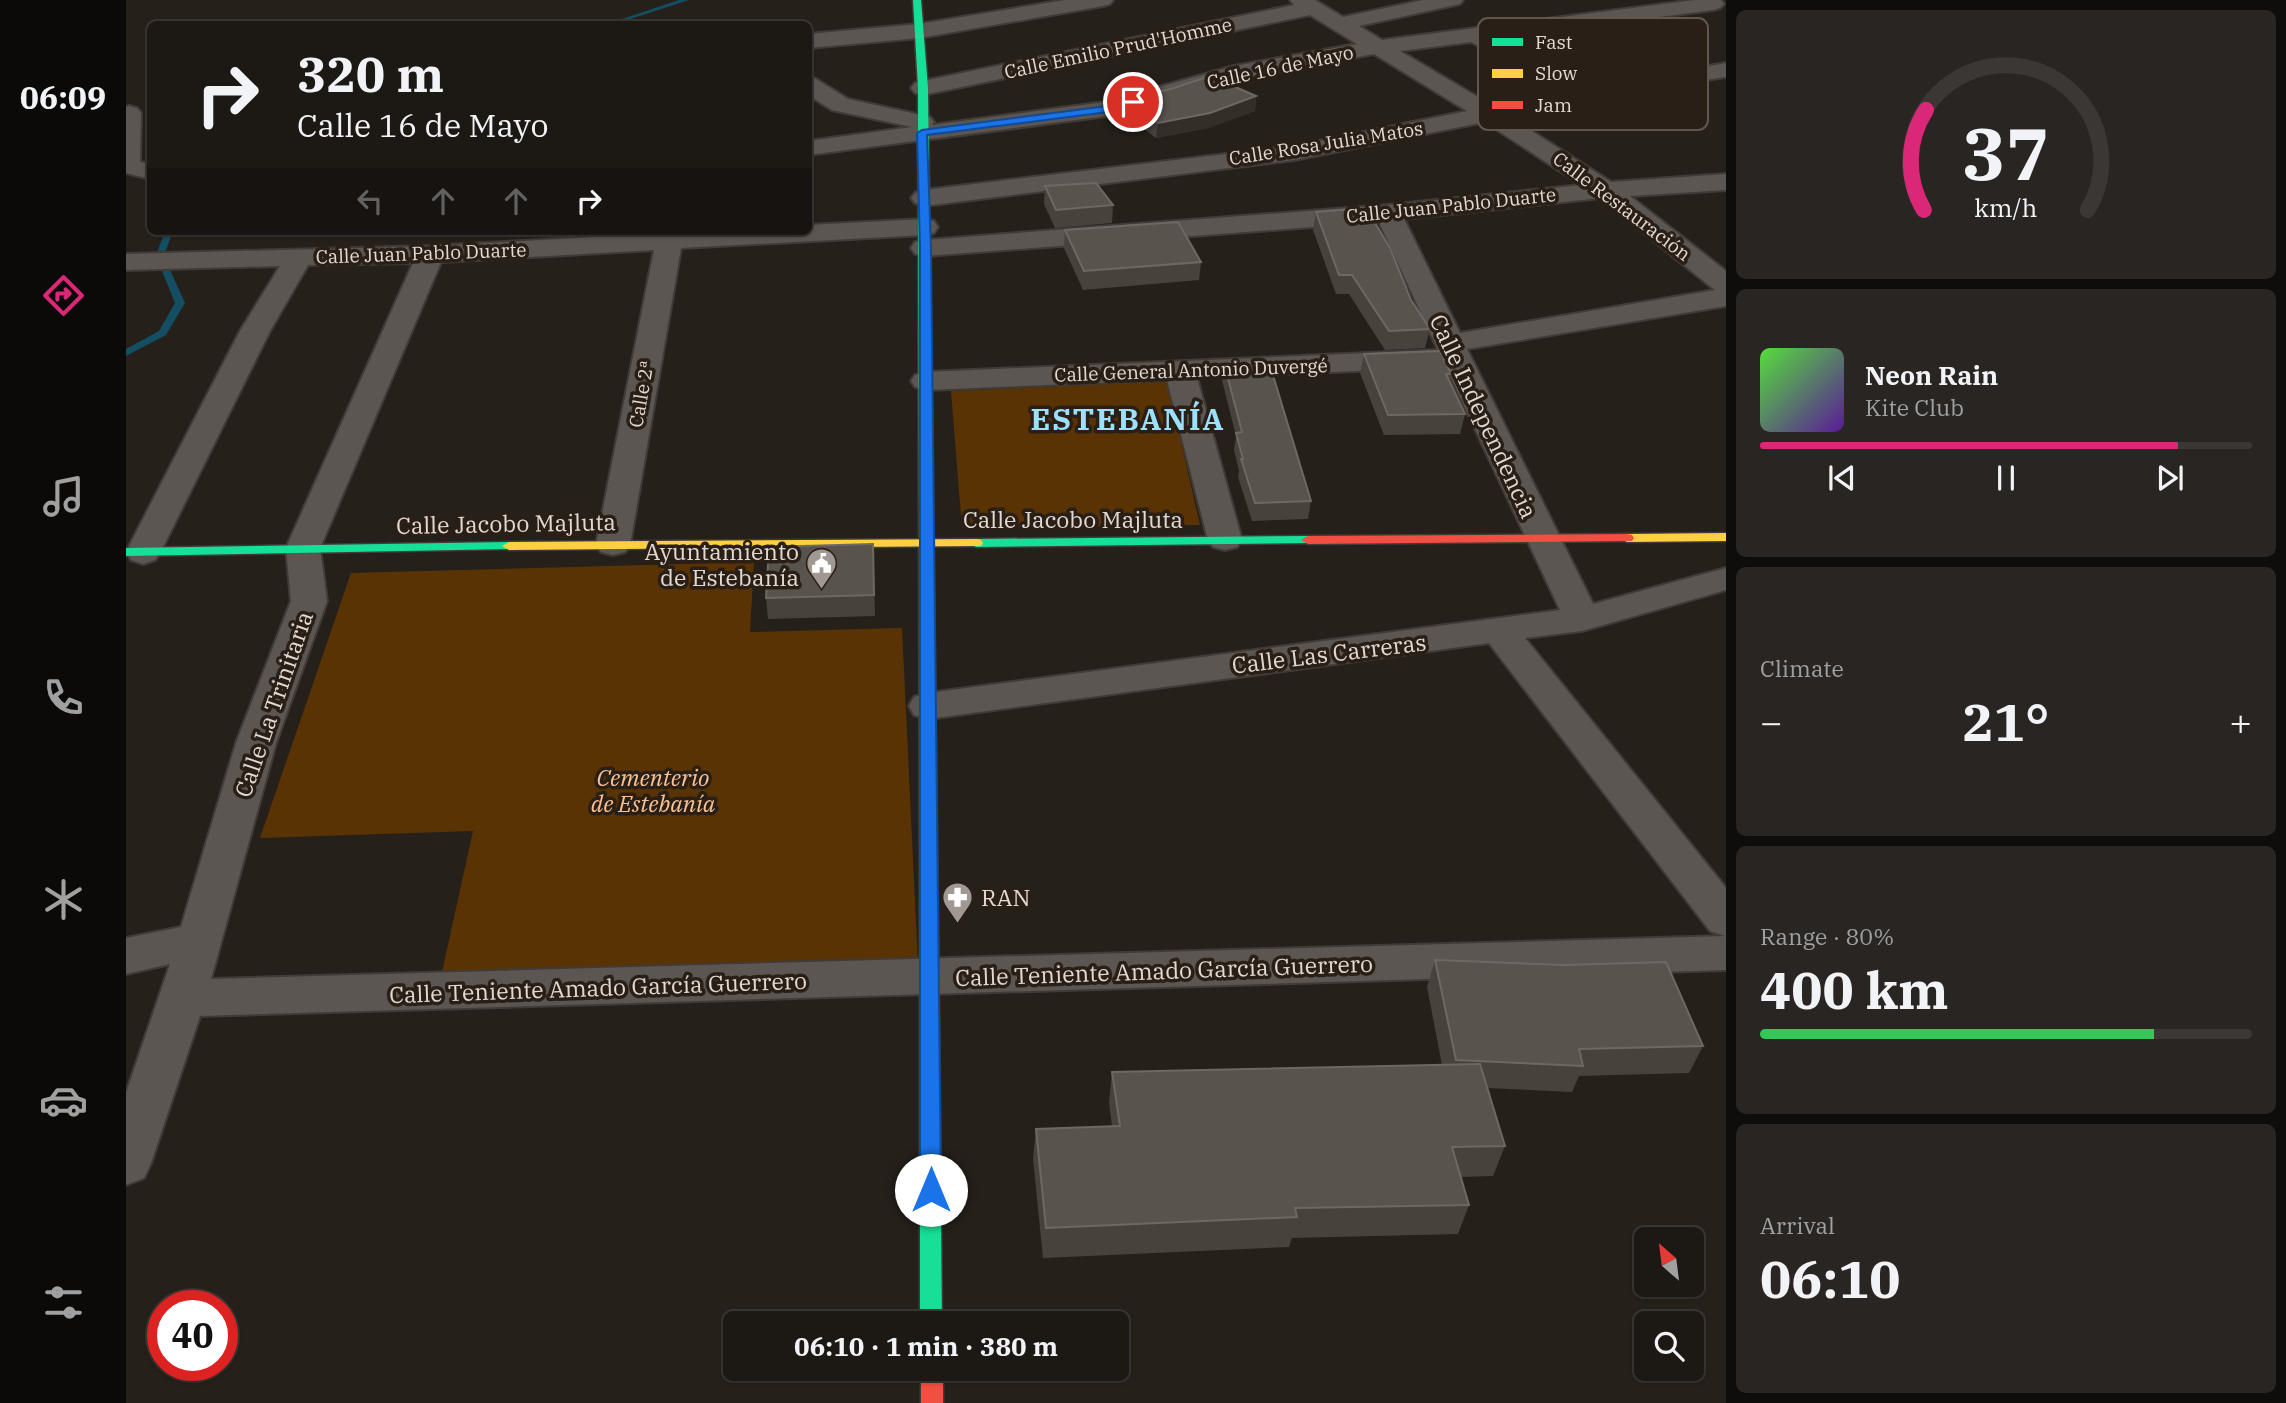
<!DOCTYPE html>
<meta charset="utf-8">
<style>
:root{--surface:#1c1814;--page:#292522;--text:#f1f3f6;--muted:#a0a0a0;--line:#3a3734;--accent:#db2777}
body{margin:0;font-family:"IBM Plex Serif",serif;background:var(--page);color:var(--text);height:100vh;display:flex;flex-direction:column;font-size:26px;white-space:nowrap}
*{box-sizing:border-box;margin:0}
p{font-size:23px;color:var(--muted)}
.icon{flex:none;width:38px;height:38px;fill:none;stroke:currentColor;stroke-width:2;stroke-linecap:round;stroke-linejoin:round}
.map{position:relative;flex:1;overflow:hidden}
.panel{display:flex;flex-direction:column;gap:10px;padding:10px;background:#0f0d0b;width:560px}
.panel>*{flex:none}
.banner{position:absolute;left:21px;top:21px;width:665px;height:214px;border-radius:10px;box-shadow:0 2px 5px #0004,0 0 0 2px var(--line);background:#1c1814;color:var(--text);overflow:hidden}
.needle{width:46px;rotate:332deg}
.buttons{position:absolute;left:1508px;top:1227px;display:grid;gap:14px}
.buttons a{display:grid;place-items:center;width:70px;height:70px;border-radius:10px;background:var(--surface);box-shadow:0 2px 5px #0004,0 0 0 2px var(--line);font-size:35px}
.speed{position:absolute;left:21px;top:1290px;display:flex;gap:14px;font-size:35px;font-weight:700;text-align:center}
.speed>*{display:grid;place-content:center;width:91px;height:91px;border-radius:50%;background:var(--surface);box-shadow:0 2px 5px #0004,0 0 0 2px var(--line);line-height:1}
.speed .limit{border:10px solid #d22;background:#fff;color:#111}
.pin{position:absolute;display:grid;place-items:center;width:60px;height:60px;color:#fff;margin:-30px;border:4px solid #fff;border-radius:50%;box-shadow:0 2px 7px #0007}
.me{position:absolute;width:77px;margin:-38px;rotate:0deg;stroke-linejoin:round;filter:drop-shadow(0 0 5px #0008)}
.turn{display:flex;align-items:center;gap:24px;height:147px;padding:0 35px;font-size:32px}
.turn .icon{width:91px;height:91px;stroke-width:2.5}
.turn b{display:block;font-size:49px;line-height:60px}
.lanes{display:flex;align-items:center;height:66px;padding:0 35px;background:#0003;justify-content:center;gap:35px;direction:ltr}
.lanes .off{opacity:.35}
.big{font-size:52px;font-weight:700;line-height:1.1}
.panel .card{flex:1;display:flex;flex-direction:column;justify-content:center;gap:10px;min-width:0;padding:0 24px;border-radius:10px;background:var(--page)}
.panel .dial{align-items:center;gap:0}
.dial svg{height:182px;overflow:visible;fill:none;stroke:var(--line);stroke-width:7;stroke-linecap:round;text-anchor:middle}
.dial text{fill:var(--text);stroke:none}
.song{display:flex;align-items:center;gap:21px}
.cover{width:84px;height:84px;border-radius:10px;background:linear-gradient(135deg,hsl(110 70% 55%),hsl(270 70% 35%))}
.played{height:7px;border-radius:4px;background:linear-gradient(90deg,var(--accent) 85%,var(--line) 85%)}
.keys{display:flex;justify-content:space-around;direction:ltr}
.heat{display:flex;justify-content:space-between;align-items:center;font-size:38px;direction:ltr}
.charge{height:10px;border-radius:5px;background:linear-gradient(90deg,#34c759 80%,var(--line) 0)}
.trip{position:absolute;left:597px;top:1311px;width:406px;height:70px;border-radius:10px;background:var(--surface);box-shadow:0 2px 5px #0004,0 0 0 2px var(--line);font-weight:700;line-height:70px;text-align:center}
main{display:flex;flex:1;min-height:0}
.dock{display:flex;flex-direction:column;width:126px;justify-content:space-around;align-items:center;background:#0b0a08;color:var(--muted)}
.dock .icon{width:49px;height:49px}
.dock .current{color:var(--accent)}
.dock b{font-size:32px;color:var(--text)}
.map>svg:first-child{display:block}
.green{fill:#5a3305}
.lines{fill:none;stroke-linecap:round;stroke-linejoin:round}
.stream{fill:#144e62;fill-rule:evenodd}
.street-casing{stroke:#403b37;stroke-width:4}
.fast-casing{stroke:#403b37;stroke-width:3}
.slow-casing{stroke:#403b37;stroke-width:3}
.jam-casing{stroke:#403b37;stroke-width:3}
.street{fill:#5b5651;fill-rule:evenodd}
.fast{fill:#16e098;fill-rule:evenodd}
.slow{fill:#ffcf43;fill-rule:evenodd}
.jam{fill:#f24e42;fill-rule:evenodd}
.wall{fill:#48423d}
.shaded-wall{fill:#332e28}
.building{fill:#58534d;stroke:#6e6862;stroke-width:2}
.route{fill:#1a73e8;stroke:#114b97;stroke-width:2}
.labels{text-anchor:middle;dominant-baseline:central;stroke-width:7;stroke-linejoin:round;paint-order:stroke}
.far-street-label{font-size:19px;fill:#e1d9d3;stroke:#2a1f16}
.street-label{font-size:23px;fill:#e1d9d3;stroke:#2a1f16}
.poi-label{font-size:23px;fill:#e1d9d3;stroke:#2a1f16;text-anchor:end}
.park-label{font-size:23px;font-style:italic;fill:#fbc393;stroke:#2a1f16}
.district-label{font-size:30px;font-weight:bold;letter-spacing:2px;fill:#9ce0fe;stroke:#2a1f16}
.key{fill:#2a1f16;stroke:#61574f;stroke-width:2}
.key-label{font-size:19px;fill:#e1d9d3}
</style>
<main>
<nav class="dock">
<b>06:09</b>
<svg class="icon current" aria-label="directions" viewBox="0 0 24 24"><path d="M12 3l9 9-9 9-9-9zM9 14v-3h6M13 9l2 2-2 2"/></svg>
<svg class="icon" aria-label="music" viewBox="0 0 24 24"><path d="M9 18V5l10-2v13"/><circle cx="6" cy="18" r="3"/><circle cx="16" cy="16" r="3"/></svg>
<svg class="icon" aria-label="phone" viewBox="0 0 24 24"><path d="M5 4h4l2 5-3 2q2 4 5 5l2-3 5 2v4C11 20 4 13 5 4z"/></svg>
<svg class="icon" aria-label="climate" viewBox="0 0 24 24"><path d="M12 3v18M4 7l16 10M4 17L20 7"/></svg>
<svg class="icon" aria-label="car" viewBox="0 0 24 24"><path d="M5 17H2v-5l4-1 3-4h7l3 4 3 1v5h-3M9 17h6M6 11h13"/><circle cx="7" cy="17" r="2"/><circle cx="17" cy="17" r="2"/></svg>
<svg class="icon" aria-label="filters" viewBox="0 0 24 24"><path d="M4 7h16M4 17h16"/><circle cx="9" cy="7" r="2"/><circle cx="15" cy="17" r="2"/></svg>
</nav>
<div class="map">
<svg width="1600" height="1403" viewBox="0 0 1600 1403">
<rect width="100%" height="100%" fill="#26201a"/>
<g class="green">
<path d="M1041,381l33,144 -238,3 -11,-137z"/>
<path d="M628,562l-4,70 152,-4 16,337 -478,16 33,-150 -213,7 91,-265z"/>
</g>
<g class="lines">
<g class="stream">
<path d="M553,0h10l-74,24h-8z"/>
<path d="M39,231h8l-8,22 1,8 19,42 -19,32 -40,21v-7l33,-18 16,-28 -17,-42 -1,-8z"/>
</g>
<defs>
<g id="street">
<path d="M939,0h48l-3,4 -7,2 -184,32 -111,10v-14l111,-10z"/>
<path d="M1164,0h25l28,17 80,-17h40l-3,4 -101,22 23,14 313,-40h26l3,4 -4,4 -7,2 -215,28 95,48 133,-23v14l-70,10 -146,30 101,65 115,-8v16l-96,6 96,75v35l-259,43 126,255 133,-36v22l-144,41 -57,7 201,250v82l-1526,46 -49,147 -7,15 -18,7v-92l44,-129 -44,10v-36l55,-11 55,-184 55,-142 -5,-53 127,-285 -105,2 -38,66 -110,222 -5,7 -12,4 -12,-4 -5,-8 114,-221 40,-65 -154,4v-16l305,-8 273,-15h104v-6l117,-6 9,2 4,6 -4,6 -9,2 -244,13 -51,297 -5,7 -12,3 -12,-3 -5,-7 58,-295 -213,12 -121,286 7,53 -51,142 -65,236 1514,-43 -15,-5 -221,-288 -561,76 -14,-4 -5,-9 5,-9 14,-4 632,-83 -114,-243 -249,11 45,162 -5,7 -12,3 -12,-3 -5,-7 -41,-160 -241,10 -11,-3 -4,-6 4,-6 11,-3 512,-22 -59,-128 -454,34 -10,-2 -4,-6 4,-6 10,-2 463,-35 193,-20 -96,-63 -191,38 -370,46 -9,-3 -4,-5 4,-5 9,-3 370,-44 173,-35 -93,-57 -137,25 -130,37 -299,39v-14l104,-14 -80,-17 -24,-15v-18l8,2 32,20 82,18 4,5 -2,3 173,-23 129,-36 123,-22 -47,-29 -387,80 -8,-2 -4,-5 4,-5 8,-2 371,-76zM1345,42l97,49 -75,15 -93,-55zM1474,198l115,92 -255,43 -56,-114z"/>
<path d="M3,106l8,2 4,5 -1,49 10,2v15l-24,-6v-66z"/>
</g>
<g id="fast">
<path d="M787,0h8l7,88 5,424 -7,4 -7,-4 -1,-424z"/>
<path d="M1182,536l7,4 -2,3 -337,4 -7,-4 7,-4z"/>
<path d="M383,542l7,4 -2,3 -388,7v-8z"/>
<path d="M803,914l6,2 3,5 4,402h-22v-402l3,-5z"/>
</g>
<g id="slow">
<path d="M1600,533v8l-99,1 -7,-4 7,-4z"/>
<path d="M850,539l5,1 2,3 -2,3 -472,4 -7,-4 7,-4z"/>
</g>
<g id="jam">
<path d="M800,508l7,4 5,409 -3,5 -6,2 -6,-2 -3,-5 -1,-409z"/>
<path d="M1501,534l5,1 2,3 -2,3 -324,3 -7,-4 7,-4z"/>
<rect x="795" y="1368" width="22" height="35"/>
</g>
</defs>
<use href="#street" class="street-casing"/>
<use href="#fast" class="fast-casing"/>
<use href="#slow" class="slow-casing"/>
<use href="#jam" class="jam-casing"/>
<use href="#street" class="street"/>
<use href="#fast" class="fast"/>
<use href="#slow" class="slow"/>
<use href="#jam" class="jam"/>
</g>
<g class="wall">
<path d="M1130,96l-1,15 -47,17 -52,10 -30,-23 1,-15z"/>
<path d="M919,186l68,19 -1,18 -57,5 -11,-24z"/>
<path d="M1190,212l95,88 19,29 -5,19 -40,2 -36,-56h-13l-23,-64z"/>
<path d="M939,230l136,32 -2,18 -116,10 -19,-42z"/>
<path d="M1238,354l87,20 -2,7 16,33 -5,20 -76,1 -24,-62z"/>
<path d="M1098,363l87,138 -3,18 -56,2 -14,-44 1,-6 -5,-21 2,-14 -14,-56z"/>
<path d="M747,544l2,72 -107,3 -2,-21z"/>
<path d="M1309,960l268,86 -14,27 -110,3 -7,16 -85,-4 18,58 -12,30 -32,1 8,28 -11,29 -166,4 -3,9 -246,11 -10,-99 3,-30 76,-3 -3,-24 3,-30 330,-7 -15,-78z"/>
</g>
<g class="shaded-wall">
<path d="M1130,96l-1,15 -47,17 -52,10 2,-15z"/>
<path d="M682,123h3l1,15h-4z"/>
</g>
<g class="building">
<path d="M1084,76l46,20 -46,17 -52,10 -31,-23 47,-12z"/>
<path d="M970,183l17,22 -57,5 -11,-24z"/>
<path d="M1240,208l24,40 21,52 19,29 -41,2 -37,-56h-13l-23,-63z"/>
<path d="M1052,222l23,40 -117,9 -19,-41z"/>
<path d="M1314,351l11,23h-5l19,40 -77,1 -24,-61z"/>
<path d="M1143,362l42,139 -56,2 -14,-44h2l-7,-26 6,-1 -18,-69z"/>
<path d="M747,544l1,51 -108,3 3,-51z"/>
<path d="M1309,960l129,5 102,-3 37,84 -124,3 4,17 -127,-6z"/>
<path d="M1354,1064l25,82 -53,1 17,58 -174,3 2,9 -251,11 -10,-99 84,-3 -8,-54z"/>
</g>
<path class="route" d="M1007,99l3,1v4l-28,8 -181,23 4,113 10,942 -3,7 -7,2 -8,-2 -3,-7v-942l-3,-115 5,-3 185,-24z"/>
<defs>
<symbol id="civic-pin" viewBox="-11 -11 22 30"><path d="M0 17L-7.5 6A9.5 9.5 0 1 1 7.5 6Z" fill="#a09892" stroke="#2a1f16"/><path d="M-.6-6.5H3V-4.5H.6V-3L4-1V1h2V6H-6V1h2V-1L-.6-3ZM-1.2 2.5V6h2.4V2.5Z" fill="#fff"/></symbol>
<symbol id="pharmacy-pin" viewBox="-11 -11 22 30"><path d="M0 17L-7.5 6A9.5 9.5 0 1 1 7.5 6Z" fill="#a09892" stroke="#2a1f16"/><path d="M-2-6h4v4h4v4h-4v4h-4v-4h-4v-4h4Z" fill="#fff"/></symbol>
</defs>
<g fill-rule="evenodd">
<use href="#civic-pin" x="678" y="546" width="35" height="47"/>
<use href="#pharmacy-pin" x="814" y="880" width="35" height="47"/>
</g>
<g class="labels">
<g class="far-street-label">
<text transform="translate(992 48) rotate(-12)">Calle Emilio Prud'Homme</text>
<text transform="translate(1154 67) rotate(-12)">Calle 16 de Mayo</text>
<text transform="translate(1200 143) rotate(-9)">Calle Rosa Julia Matos</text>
<text transform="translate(1325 205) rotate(-6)">Calle Juan Pablo Duarte</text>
<text transform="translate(1496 206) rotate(37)">Calle Restauración</text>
<text transform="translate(295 253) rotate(-2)">Calle Juan Pablo Duarte</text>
<text transform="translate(1065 370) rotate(-2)">Calle General Antonio Duvergé</text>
<text transform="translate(515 394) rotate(-80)">Calle 2ª</text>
</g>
<g class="street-label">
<text transform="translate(1358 416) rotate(65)">Calle Independencia</text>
<text x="947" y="519">Calle Jacobo Majluta</text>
<text transform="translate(380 523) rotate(-1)">Calle Jacobo Majluta</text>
<text transform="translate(1203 653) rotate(-7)">Calle Las Carreras</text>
<text transform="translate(147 704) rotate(-71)">Calle La Trinitaria</text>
<text transform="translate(1038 970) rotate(-2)">Calle Teniente Amado García Guerrero</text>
<text transform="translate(472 987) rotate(-2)">Calle Teniente Amado García Guerrero</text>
</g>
<g class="poi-label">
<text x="673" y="551">Ayuntamiento<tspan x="673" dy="26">de Estebanía</tspan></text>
<text x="855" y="897" text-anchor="start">RAN</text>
</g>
<g class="park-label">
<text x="527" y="777">Cementerio<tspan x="527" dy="26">de Estebanía</tspan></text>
</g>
<g class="district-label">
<text x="1002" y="418">ESTEBANÍA</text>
</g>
</g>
<rect x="1352" y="18" width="230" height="112" rx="10" class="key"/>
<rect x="1366" y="38" width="31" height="8" fill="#16e098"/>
<rect x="1366" y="69" width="31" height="9" fill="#ffcf43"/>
<rect x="1366" y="101" width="31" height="8" fill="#f24e42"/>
<g class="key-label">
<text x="1409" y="49">Fast</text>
<text x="1409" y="80">Slow</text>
<text x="1409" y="112">Jam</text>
</g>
</svg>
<div class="buttons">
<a><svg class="needle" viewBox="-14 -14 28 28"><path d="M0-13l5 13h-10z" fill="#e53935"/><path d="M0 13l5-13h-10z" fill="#a0a0a0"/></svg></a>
<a><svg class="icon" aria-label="search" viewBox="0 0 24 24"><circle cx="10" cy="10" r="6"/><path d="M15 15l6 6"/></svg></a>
</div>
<div class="speed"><div class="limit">40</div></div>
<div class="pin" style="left:1007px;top:102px;background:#d93025"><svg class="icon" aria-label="arrive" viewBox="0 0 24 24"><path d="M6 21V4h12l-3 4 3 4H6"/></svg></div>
<svg class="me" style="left:805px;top:1190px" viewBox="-20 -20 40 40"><circle r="19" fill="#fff"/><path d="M0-13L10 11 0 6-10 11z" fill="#1a73e8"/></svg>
<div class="trip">06:10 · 1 min · 380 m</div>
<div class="banner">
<div class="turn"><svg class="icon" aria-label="right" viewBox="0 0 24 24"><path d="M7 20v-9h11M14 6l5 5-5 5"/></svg><div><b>320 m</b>Calle 16 de Mayo</div></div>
<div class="lanes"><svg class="icon off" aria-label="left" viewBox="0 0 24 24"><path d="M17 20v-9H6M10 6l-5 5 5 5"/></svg><svg class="icon off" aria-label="ahead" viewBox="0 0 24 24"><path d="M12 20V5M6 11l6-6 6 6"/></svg><svg class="icon off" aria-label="ahead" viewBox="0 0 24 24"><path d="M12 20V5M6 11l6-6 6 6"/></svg><svg class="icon" aria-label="right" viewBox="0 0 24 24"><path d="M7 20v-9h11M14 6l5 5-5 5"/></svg></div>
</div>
</div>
<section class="panel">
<div class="card dial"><svg viewBox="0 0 100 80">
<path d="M14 69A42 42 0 1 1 86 69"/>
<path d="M14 69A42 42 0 0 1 15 25" stroke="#db2777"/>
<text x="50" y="56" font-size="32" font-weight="700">37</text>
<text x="50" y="72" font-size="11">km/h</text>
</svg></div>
<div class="card">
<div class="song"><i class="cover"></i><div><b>Neon Rain</b><p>Kite Club</p></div></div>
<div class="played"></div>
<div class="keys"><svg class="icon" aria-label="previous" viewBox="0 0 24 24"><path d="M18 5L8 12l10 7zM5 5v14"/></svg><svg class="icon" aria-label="pause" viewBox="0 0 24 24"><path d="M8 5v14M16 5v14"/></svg><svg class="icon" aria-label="next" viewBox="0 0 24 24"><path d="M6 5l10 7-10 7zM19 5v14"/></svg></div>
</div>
<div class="card"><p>Climate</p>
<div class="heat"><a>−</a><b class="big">21°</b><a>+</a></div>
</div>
<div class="card"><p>Range · 80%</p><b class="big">400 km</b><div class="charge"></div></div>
<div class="card"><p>Arrival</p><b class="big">06:10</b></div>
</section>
</main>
